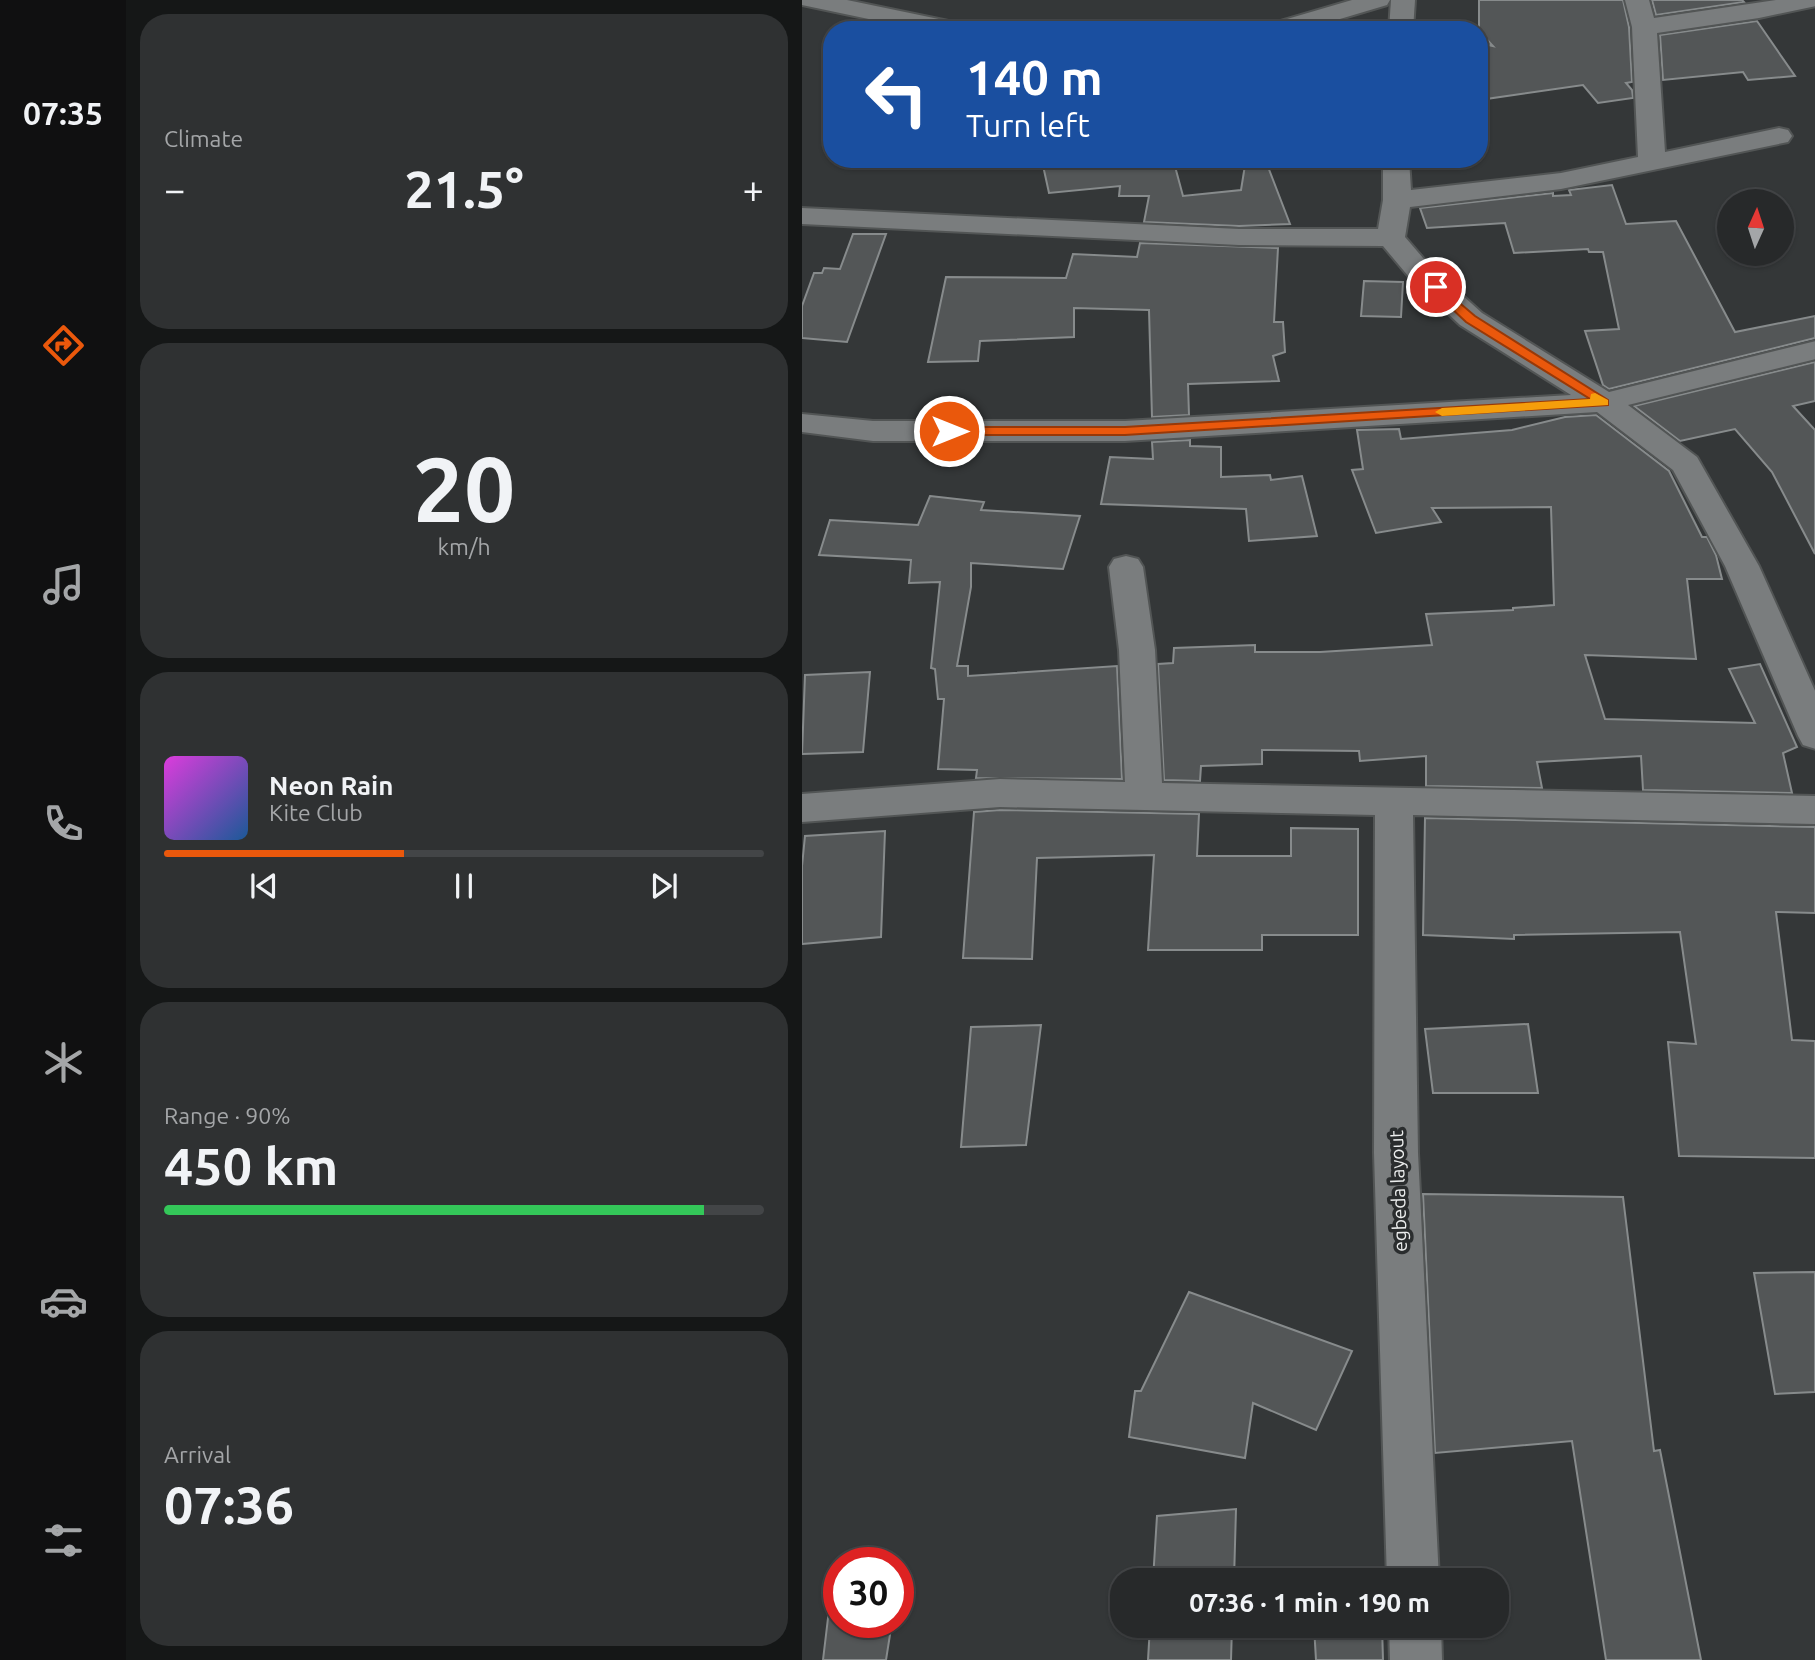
<!DOCTYPE html>
<meta charset="utf-8">
<style>
:root{--surface:#27292a;--page:#2f3132;--text:#f1f3f6;--muted:#a4a6a8;--line:#434547;--accent:#ea580c}
body{margin:0;font-family:Ubuntu,sans-serif;background:var(--page);color:var(--text);height:100vh;display:flex;flex-direction:column;font-size:26px;white-space:nowrap}
*{box-sizing:border-box;margin:0}
p{font-size:23px;color:var(--muted)}
.icon{flex:none;width:38px;height:38px;fill:none;stroke:currentColor;stroke-width:2;stroke-linecap:round;stroke-linejoin:round}
.map{position:relative;flex:1;overflow:hidden}
.sheet{display:flex;flex-direction:column;gap:14px;padding:14px;background:#151717;width:676px}
.sheet>*{flex:none}
.top-card{position:absolute;left:21px;top:21px;width:665px;height:147px;border-radius:28px;box-shadow:0 2px 5px #0004,0 0 0 2px var(--line);background:#1a4fa0;color:#fff;overflow:hidden}
.needle{width:46px;rotate:3deg}
.controls{position:absolute;left:915px;top:189px;display:grid;gap:14px}
.controls a{display:grid;place-items:center;width:77px;height:77px;border-radius:50%;background:var(--surface);box-shadow:0 2px 5px #0004,0 0 0 2px var(--line);font-size:35px}
.speed{position:absolute;left:21px;top:1547px;display:flex;gap:14px;font-size:35px;font-weight:700;text-align:center}
.speed>*{display:grid;place-content:center;width:91px;height:91px;border-radius:50%;background:var(--surface);box-shadow:0 2px 5px #0004,0 0 0 2px var(--line);line-height:1}
.speed .limit{border:10px solid #d22;background:#fff;color:#111}
.pin{position:absolute;display:grid;place-items:center;width:60px;height:60px;color:#fff;margin:-30px;border:4px solid #fff;border-radius:50%;box-shadow:0 2px 7px #0007}
.me{position:absolute;width:77px;margin:-38px;rotate:90deg;stroke-linejoin:round;filter:drop-shadow(0 0 5px #0008)}
.turn{display:flex;align-items:center;gap:24px;height:147px;padding:0 28px;font-size:32px}
.turn .icon{width:91px;height:91px;stroke-width:2.5}
.turn b{display:block;font-size:49px;line-height:60px}
.big{font-size:52px;font-weight:600;line-height:1.1}
.sheet .card{flex:1;display:flex;flex-direction:column;justify-content:center;gap:10px;min-width:0;padding:0 24px;border-radius:28px;background:var(--page)}
.sheet .dial{align-items:center;gap:0}
.dial b{font-size:91px;line-height:1}
.song{display:flex;align-items:center;gap:21px}
.cover{width:84px;height:84px;border-radius:10px;background:linear-gradient(135deg,hsl(300 70% 55%),hsl(210 70% 35%))}
.played{height:7px;border-radius:4px;background:linear-gradient(90deg,var(--accent) 40%,var(--line) 40%)}
.keys{display:flex;justify-content:space-around;direction:ltr}
.heat{display:flex;justify-content:space-between;align-items:center;font-size:38px;direction:ltr}
.charge{height:10px;border-radius:5px;background:linear-gradient(90deg,#34c759 90%,var(--line) 0)}
.trip{position:absolute;left:308px;top:1568px;width:399px;height:70px;border-radius:28px;background:var(--surface);box-shadow:0 2px 5px #0004,0 0 0 2px var(--line);font-weight:600;line-height:70px;text-align:center}
main{display:flex;flex:1;min-height:0}
.tabs{display:flex;flex-direction:column;width:126px;justify-content:space-around;align-items:center;background:#101011;color:var(--muted)}
.tabs .icon{width:49px;height:49px}
.tabs .selected{color:var(--accent)}
.tabs b{font-size:32px;color:var(--text)}
.map>svg:first-child{display:block}
.building{fill:#535657;stroke:#878b8c;stroke-width:2}
.lines{fill:none;stroke-linecap:round;stroke-linejoin:round}
.street-casing{stroke:#525555;stroke-width:4}
.street{fill:#7a7d7e;fill-rule:evenodd}
.route{fill:#ea580c;stroke:#983908;stroke-width:2}
.slow{fill:#f59e0b}
.labels{text-anchor:middle;dominant-baseline:central;stroke-width:7;stroke-linejoin:round;paint-order:stroke}
.street-label{font-size:19px;fill:#ebeded;stroke:#2a2d2e}
</style>
<main>
<nav class="tabs">
<b>07:35</b>
<svg class="icon selected" aria-label="directions" viewBox="0 0 24 24"><path d="M12 3l9 9-9 9-9-9zM9 14v-3h6M13 9l2 2-2 2"/></svg>
<svg class="icon" aria-label="music" viewBox="0 0 24 24"><path d="M9 18V5l10-2v13"/><circle cx="6" cy="18" r="3"/><circle cx="16" cy="16" r="3"/></svg>
<svg class="icon" aria-label="phone" viewBox="0 0 24 24"><path d="M5 4h4l2 5-3 2q2 4 5 5l2-3 5 2v4C11 20 4 13 5 4z"/></svg>
<svg class="icon" aria-label="climate" viewBox="0 0 24 24"><path d="M12 3v18M4 7l16 10M4 17L20 7"/></svg>
<svg class="icon" aria-label="car" viewBox="0 0 24 24"><path d="M5 17H2v-5l4-1 3-4h7l3 4 3 1v5h-3M9 17h6M6 11h13"/><circle cx="7" cy="17" r="2"/><circle cx="17" cy="17" r="2"/></svg>
<svg class="icon" aria-label="filters" viewBox="0 0 24 24"><path d="M4 7h16M4 17h16"/><circle cx="9" cy="7" r="2"/><circle cx="15" cy="17" r="2"/></svg>
</nav>
<section class="sheet">
<div class="card"><p>Climate</p>
<div class="heat"><a>−</a><b class="big">21.5°</b><a>+</a></div>
</div>
<div class="card dial"><b>20</b><p>km/h</p></div>
<div class="card">
<div class="song"><i class="cover"></i><div><b>Neon Rain</b><p>Kite Club</p></div></div>
<div class="played"></div>
<div class="keys"><svg class="icon" aria-label="previous" viewBox="0 0 24 24"><path d="M18 5L8 12l10 7zM5 5v14"/></svg><svg class="icon" aria-label="pause" viewBox="0 0 24 24"><path d="M8 5v14M16 5v14"/></svg><svg class="icon" aria-label="next" viewBox="0 0 24 24"><path d="M6 5l10 7-10 7zM19 5v14"/></svg></div>
</div>
<div class="card"><p>Range · 90%</p><b class="big">450 km</b><div class="charge"></div></div>
<div class="card"><p>Arrival</p><b class="big">07:36</b></div>
</section>
<div class="map">
<svg width="1014" height="1660" viewBox="0 0 1014 1660">
<rect width="100%" height="100%" fill="#343738"/>
<g class="building">
<path d="M677,0h144l6,27 3,55 -6,1 6,7 1,8 -35,5 -15,-18 -104,15v-57l14,3 -14,-15z"/>
<path d="M850,0h90l2,2 -88,13z"/>
<path d="M955,21l38,55 -47,4 -5,-8 -80,8 -3,-45z"/>
<path d="M260,159h111l10,37 58,-6 5,-31h19l25,65 -51,2 -95,-4 5,-26h-30l1,-10 -71,7 -7,-32z"/>
<path d="M810,185l14,39 50,-3 59,111 80,-16v22l-206,51 -6,-4 -18,-54 34,-2 -16,-77h-14l-1,-3 -74,4 -9,-30 -78,5 -7,-20 133,-15v3l18,-1 -2,-5z"/>
<path d="M51,234h33l-39,108 -45,-4v-32l12,-33h8l2,-5 16,1z"/>
<path d="M338,243l138,5 -4,74h9l2,30 -12,4 6,25 -91,3 1,31 -37,2 -3,-107 -75,-2v29l-94,4 -2,20 -50,1 18,-85 120,1 7,-24 64,3z"/>
<path d="M562,281l39,1 -2,35 -40,-1z"/>
<path d="M1013,362v39l-22,5 22,24v124l-43,-82 -37,-43 -55,12 -46,-35z"/>
<path d="M794,415l73,56 33,66h5l9,18 6,24h-35l9,80 -111,-4 20,64 150,4 -26,-54 31,-5 37,83 -14,6 9,40 -149,-3 -2,-34 -104,6 5,26 -116,-2v-30l-66,5 -1,-10 -97,-1v14l-61,2 -1,15 -36,-1 -6,-116 15,-1 1,-15 81,-3v7h65l112,-7 -6,-31 87,-4v-2l41,-3 -3,-98 -119,1 9,14 -65,11 -24,-63 11,-1 -6,-39 42,-1 2,10 111,-9 53,-13z"/>
<path d="M388,440v6l31,1v30l49,-2 1,5 31,-4 15,60 -68,5 -3,-32 -145,-5 9,-47 43,2 -1,-17z"/>
<path d="M128,496l54,6 -3,8 99,6 -17,53 -92,-6v24l-14,79h11v10l149,-10 5,113 -146,-1 1,-8 -39,-1 6,-70h-6l-3,-30 -4,-1 9,-86 -31,1 2,-23 -92,-5 11,-35 88,5z"/>
<path d="M68,672l-7,80 -61,2 3,-79z"/>
<path d="M198,810l199,4 -2,42h94v-28l67,1v106h-96v15h-114l6,-95 -117,3 -5,101 -69,-1 11,-146z"/>
<path d="M623,818l390,9v86l-39,-1 16,128 23,1v117l-136,-2 -11,-114 28,2 -16,-112 -166,3v4l-91,-4z"/>
<path d="M83,831l-4,106 -79,7v-78l3,-30z"/>
<path d="M726,1024l10,69h-105l-8,-64z"/>
<path d="M239,1025l-15,120 -65,2 10,-120z"/>
<path d="M621,1194l200,3 31,254 6,-1 41,210h-95l-34,-219 -137,12z"/>
<path d="M1013,1272v120l-40,2 -21,-121z"/>
<path d="M387,1292l163,59 -36,79 -63,-27 -8,55 -116,-21 6,-46h6z"/>
<path d="M434,1509l-2,71h-81l4,-64z"/>
<path d="M32,1568h5v54h53l-6,38h-63z"/>
<path d="M348,1626h82l-1,34h-83z"/>
<path d="M512,1626h68l1,34h-67z"/>
</g>
<g class="lines">
<defs>
<g id="street">
<path d="M0,0h45l111,23 9,2 3,5h-49l-119,-25z"/>
<path d="M550,0h38l-3,5 -84,25h-39l3,-5z"/>
<path d="M589,0h24l-2,30h-24z"/>
<path d="M823,0h24l5,18 122,-18h40v6l-57,12 -102,15 8,119 114,-24 9,2 4,6 -4,6 -227,47 -151,18 -5,30 24,28 53,48 127,79 207,-51v18l-188,46 69,52 62,109 57,127v56l-13,-4 -5,-9 -73,-170 -52,-96 -76,-58 -472,29h-252l-71,-9v-18l71,7h252l446,-26 -111,-70 -51,-48 -26,-31 -144,-1 -437,-21v-16l437,21h139l5,-29v-41h26l2,31 150,-17 77,-16 -6,-130z"/>
<path d="M324,556l12,3 5,8 12,83 7,133 654,13v28l-403,-9 5,338 21,427h-52l-13,-427 1,-338 -375,-8 -198,15v-28l198,-15 125,3 -6,-132 -10,-83 5,-8z"/>
<path d="M587,1626h52l1,34h-52z"/>
</g>
</defs>
<use href="#street" class="street-casing"/>
<use href="#street" class="street"/>
</g>
<path class="route" d="M634,283l39,33 133,84v5l-483,30h-176l-7,-4 7,-4h176l465,-28 -124,-77 -34,-32v-6z"/>
<path class="slow" d="M793,393l13,7v5l-166,11 -7,-4 7,-4 148,-9 1,-5z"/>
<g class="labels">
<g class="street-label">
<text transform="translate(596 1191) rotate(-92)">egbeda layout</text>
</g>
</g>
</svg>
<div class="controls">
<a><svg class="needle" viewBox="-14 -14 28 28"><path d="M0-13l5 13h-10z" fill="#e53935"/><path d="M0 13l5-13h-10z" fill="#a4a6a8"/></svg></a>
</div>
<div class="speed"><div class="limit">30</div></div>
<div class="pin" style="left:634px;top:287px;background:#d93025"><svg class="icon" aria-label="arrive" viewBox="0 0 24 24"><path d="M6 21V4h12l-3 4 3 4H6"/></svg></div>
<svg class="me" style="left:147px;top:431px" viewBox="-20 -20 40 40"><circle r="17" fill="#ea580c" stroke="#fff" stroke-width="3"/><path d="M0-11L8 9 0 5-8 9z" fill="#fff"/></svg>
<div class="trip">07:36 · 1 min · 190 m</div>
<div class="top-card">
<div class="turn"><svg class="icon" aria-label="left" viewBox="0 0 24 24"><path d="M17 20v-9H6M10 6l-5 5 5 5"/></svg><div><b>140 m</b>Turn left</div></div>
</div>
</div>
</main>
